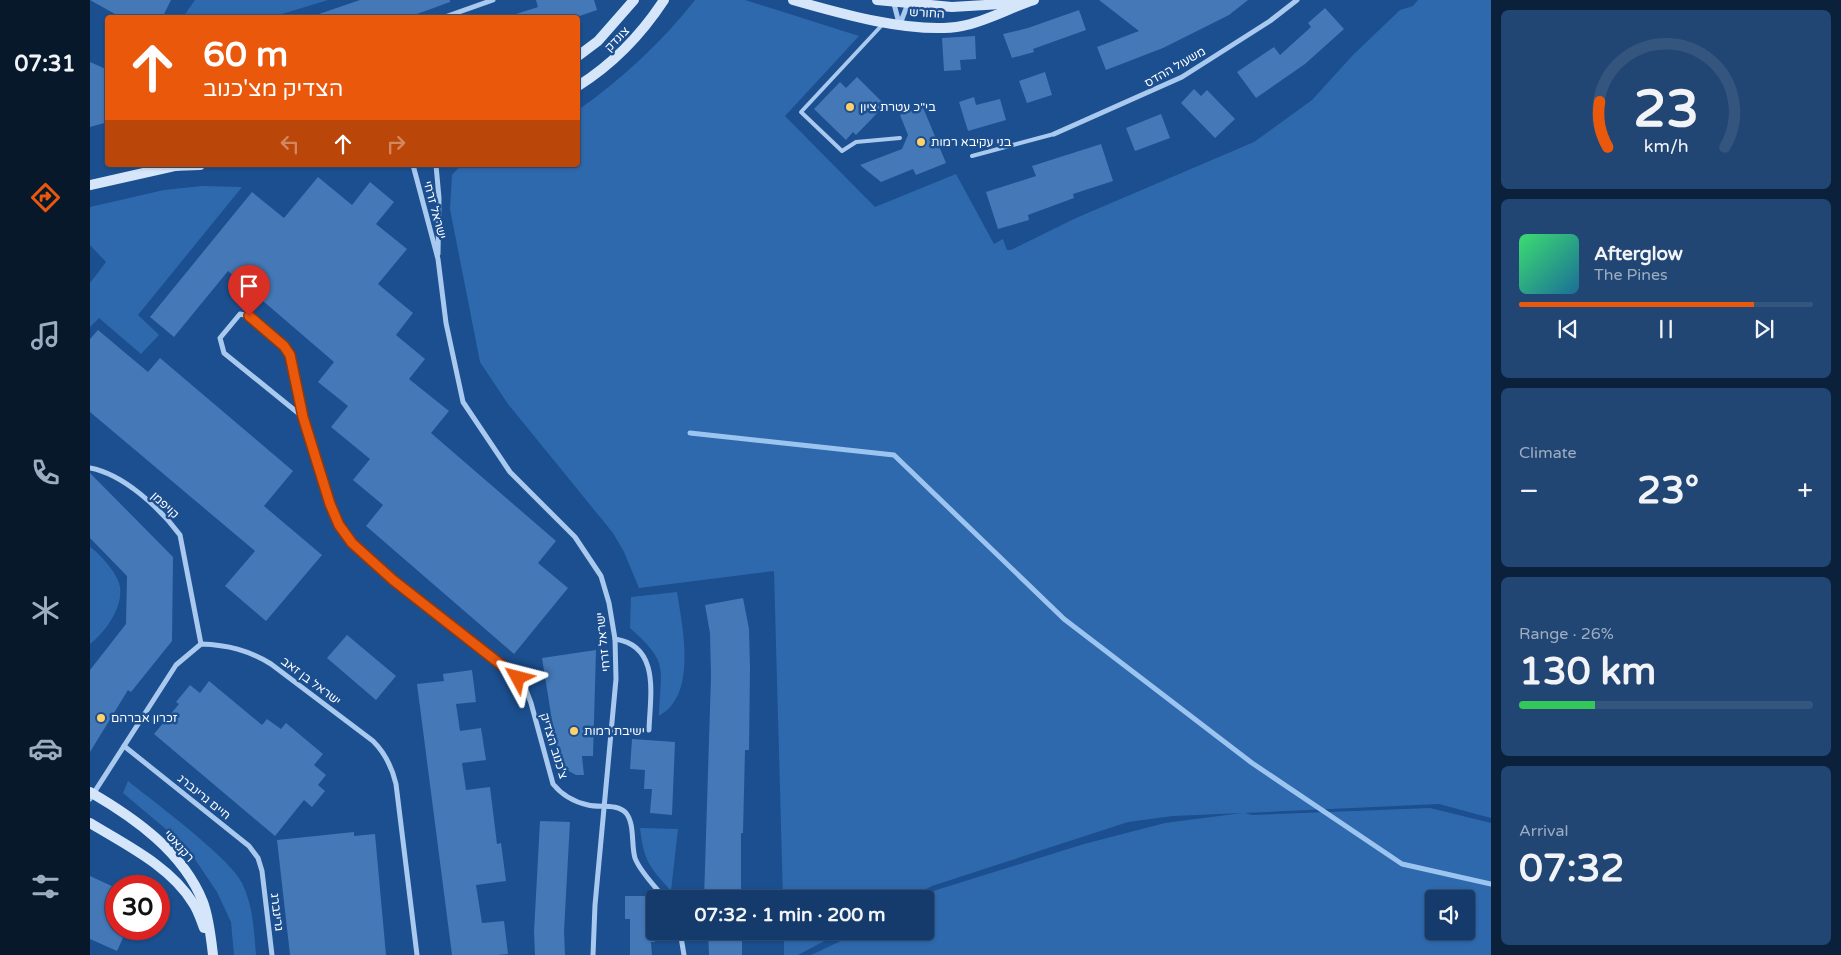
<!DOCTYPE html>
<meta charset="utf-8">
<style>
:root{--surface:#143b6b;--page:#214673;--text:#f1f3f6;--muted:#9dadc1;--line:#33557e;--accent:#ea580c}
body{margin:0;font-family:"Varela Round","Noto Sans Hebrew",sans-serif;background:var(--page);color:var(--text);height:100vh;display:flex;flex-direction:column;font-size:19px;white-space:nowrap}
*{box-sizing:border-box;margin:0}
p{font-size:16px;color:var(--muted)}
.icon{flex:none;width:28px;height:28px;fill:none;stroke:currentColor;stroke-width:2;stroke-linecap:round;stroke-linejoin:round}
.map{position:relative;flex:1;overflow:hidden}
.details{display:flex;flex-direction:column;gap:10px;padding:10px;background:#0b203b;width:350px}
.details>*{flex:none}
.guide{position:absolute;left:15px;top:15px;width:475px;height:152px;border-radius:5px;box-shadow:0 1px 4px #0004,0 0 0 1px var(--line);background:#ea580c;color:#fff;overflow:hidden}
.tools{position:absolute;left:1335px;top:890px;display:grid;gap:10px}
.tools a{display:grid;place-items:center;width:50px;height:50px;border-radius:5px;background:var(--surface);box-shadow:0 1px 4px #0004,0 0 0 1px var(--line);font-size:25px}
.speed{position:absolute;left:15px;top:875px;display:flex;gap:10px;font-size:25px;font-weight:700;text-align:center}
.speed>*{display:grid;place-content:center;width:65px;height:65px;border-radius:50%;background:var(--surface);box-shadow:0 1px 4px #0004,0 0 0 1px var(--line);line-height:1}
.speed .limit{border:8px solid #d22;background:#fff;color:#111}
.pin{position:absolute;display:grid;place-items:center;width:42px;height:42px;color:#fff;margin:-51px -21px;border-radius:50% 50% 50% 0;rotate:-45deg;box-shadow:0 0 5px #0007}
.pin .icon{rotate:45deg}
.me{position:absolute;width:55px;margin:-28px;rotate:308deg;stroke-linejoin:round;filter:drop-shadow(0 0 4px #0008)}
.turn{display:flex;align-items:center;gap:18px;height:105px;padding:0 15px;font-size:22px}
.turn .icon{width:65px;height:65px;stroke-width:2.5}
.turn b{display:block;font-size:35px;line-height:42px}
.lanes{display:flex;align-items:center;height:48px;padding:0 15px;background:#0003;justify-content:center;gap:25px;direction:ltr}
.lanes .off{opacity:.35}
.big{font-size:38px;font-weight:700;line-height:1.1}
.details .card{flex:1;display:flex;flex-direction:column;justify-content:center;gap:8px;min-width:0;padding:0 18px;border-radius:8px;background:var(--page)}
.details .dial{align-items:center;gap:0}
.dial svg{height:130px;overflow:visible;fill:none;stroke:var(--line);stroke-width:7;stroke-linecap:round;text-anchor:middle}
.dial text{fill:var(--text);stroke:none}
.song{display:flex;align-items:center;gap:15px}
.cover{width:60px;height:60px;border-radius:8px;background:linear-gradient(135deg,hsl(140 70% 55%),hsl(200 70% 35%))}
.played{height:5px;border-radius:2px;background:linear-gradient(90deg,var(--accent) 80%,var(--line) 80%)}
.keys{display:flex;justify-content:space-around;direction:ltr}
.heat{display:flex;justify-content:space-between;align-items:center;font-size:28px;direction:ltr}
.charge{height:8px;border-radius:4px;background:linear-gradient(90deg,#34c759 26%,var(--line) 0)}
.trip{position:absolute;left:556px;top:890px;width:288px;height:50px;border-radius:5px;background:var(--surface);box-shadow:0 1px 4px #0004,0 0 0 1px var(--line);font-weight:700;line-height:50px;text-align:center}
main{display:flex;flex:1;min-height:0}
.tabs{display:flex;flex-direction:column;width:90px;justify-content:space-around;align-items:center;background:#08182b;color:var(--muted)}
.tabs .icon{width:35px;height:35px}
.tabs .active{color:var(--accent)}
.tabs b{font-size:22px;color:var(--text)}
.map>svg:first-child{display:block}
.green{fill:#2e69ad;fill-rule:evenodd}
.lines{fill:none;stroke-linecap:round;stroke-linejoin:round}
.stream{stroke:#9cc4f0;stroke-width:5}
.building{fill:#4478b7}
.lane{stroke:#a9c9ee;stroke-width:4}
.street{stroke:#a9c9ee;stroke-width:5}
.secondary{stroke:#d6e6fa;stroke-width:10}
.route-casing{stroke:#983908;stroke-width:12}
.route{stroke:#ea580c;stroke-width:9}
.poi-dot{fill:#ffd166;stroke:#1b4f8f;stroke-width:2}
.labels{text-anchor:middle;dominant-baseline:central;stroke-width:5;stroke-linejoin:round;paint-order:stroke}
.street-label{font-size:12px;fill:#fff;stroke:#1b4f8f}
.poi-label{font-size:12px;fill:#fff;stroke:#1b4f8f;text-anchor:start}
</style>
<main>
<nav class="tabs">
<b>07:31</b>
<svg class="icon active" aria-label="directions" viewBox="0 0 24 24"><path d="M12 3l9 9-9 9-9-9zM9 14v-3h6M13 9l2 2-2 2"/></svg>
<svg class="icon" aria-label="music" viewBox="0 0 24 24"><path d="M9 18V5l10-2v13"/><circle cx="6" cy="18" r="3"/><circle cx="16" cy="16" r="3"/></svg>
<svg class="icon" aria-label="phone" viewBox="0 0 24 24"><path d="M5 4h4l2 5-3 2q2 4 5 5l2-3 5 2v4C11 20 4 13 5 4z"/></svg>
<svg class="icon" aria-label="climate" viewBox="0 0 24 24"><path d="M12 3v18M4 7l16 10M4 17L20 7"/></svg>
<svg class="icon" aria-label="car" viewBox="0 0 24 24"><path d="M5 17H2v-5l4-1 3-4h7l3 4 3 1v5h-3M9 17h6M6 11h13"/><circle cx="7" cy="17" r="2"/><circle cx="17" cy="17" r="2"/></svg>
<svg class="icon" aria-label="filters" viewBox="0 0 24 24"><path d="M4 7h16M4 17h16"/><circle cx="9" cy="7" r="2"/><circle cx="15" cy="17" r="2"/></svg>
</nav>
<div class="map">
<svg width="1401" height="955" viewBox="0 0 1401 955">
<rect width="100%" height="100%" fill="#1b4f8f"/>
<g class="green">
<path d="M105,0h133l-56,17h-89z"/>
<path d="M605,0h50l114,36 -74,80 90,91 81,-33 38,70 9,-5 4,11h4l65,-32 178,-76 58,-42 41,-45 47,-45 13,-4 5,-6h73v818l-52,-14 -194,9 7,2 178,-7 61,15v132h-680l51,-24h63v-32h-2l4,-6 157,-49 81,-21 77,-10 -69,3 -45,6 -196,64 -26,13h-123l-9,-328 -135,17 -15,-36 -11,-19 -105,-129 -28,-42 -30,-153 2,-34 9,-10h117v-55c43,-30 84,-68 117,-110zM1344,899h32v32h-32z"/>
<path d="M112,186l40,1 -104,128 21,20 -18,19 -42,-36 -9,9v-44l16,-21 -16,-17v-38l74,-17z"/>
<path d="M0,547c9,6 26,25 29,36 7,21 -14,50 -29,61z"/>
<path d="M587,592c5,32 17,87 -6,114 -3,4 -8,7 -12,10 2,-50 10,-53 -29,-88l1,-31z"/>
<path d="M38,781c25,20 103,78 114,102 11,22 12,48 14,72h-22l-3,-33 -14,-30 -31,-46 -63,-53z"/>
<path d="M550,828l38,1 -7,62c-22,-25 -27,-29 -31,-63z"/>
<path d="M694,931h59l-45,24h-14z"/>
</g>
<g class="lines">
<path class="stream" d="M600,433l204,22 170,164 188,144 150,101 89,20"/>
</g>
<g class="building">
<path d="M0,0h81l-9,18h-40z"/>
<path d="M270,0h90v2l-44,16h-90v-3z"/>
<path d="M446,0h58l3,10 -23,8h-61v-3l25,-8z"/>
<path d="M1009,0h149l-19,15 -66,33 -57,22 -9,-23 42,-16z"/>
<path d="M1235,8l19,21 -39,35 -49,34 -19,-26 37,-25 6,8 31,-28 -3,-4z"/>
<path d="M989,10l7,20 -53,19 1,3 -22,6 -9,-24 25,-6z"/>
<path d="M885,36l1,23 -16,1 1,10 -17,1 -2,-33z"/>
<path d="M0,62l18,8 -2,27 2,25 -18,5z"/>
<path d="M955,72l7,23 -25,8 -8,-22z"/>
<path d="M767,77l28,28 -29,30 -3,-3 -7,8 -32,-31 26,-27 6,6z"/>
<path d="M1104,89l7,7 6,-6 28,29 -20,19 -34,-35z"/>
<path d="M884,97l2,8 24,-6 6,21 -38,11 -9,-29z"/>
<path d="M832,105l24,58 -30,12 -3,-6 -32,13 -21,-17 42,-16 6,-14 -8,-20z"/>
<path d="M1071,114l9,24 -35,13 -9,-23z"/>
<path d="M1011,144l12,37 -40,13 1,4 -46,17 1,5 -31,9 -12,-37 50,-16 -4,-10z"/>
<path d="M228,177l34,28 18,-23 24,20 -18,22 31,25 -29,35 35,29 -17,22 29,24 -16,20 40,32 -18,22 125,108 -18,22 30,25 -54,66 -148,-128 17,-21 -30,-25 17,-21 -39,-32 17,-21 -30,-24 16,-20 -106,-91 -54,66 -24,-20 102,-125 32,26z"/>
<path d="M8,330l50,42 12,-14 133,113 -29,35 58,49 -56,66 -41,-35 30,-35 -165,-139v-73z"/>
<path d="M0,473l83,84 -1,84 -41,51 -3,-2 -38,62v-82l36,-46 1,-48 -37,-38z"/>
<path d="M653,598l6,31 1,40 -1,81h-4l-2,83h-2v66h-37l7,-222 -1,-44 -5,-28z"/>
<path d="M257,635l49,41 -20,24 -49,-42z"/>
<path d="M506,650l-3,106h-11l2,19h-8l-11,-6 -7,-11 -16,-100z"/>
<path d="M382,670l4,32 -20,2 4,27 21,-3 5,32 -24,3 4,27 24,-3 7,57 4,-1 5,38 -30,4 6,38 22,-2 4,33 -11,1h-45l-35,-271 27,-3 -1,-7z"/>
<path d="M119,681l53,44 5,-6 14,10 5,-6 37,31 -9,11 12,10 -8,10 7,6 -13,16 -8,-7 -29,36 -121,-102 25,-30 -3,-2 14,-17 10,8z"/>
<path d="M542,739l43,3 -3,73 -22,-2 2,-24h-8l1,-19 -15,-1z"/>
<path d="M450,821l30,1 -6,109 1,24h-30l-1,-23z"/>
<path d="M264,832v4l21,-2 11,121h-96l-13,-115z"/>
<path d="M0,876l26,12v41h11l-10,22 -27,-12z"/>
<path d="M535,896h25l1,17h4v29h-4l1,13h-22v-36h-5z"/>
<path d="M618,931h34v24h-33z"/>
</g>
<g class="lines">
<g class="lane">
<path d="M793,24l-82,88 41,39 14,-9 44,-4"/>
<path d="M882,156l82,-22"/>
</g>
<g class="street">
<path d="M803,0l6,23"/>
<path d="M352,18l51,-18"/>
<path d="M810,24l9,-23"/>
<path d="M964,134l128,-57 88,-56 27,-21"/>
<path d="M323,165l25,94 8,64 17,79 47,70 65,65 26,39 8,27 6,36 1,40 -21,226 -2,50"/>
<path d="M346,165l3,33 -1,56"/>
<path d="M213,417l-79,-64 -4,-15 20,-24 9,2 35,30 6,9 13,62 27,87 9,21 13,18 41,37 125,98 8,12 5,13 22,81c9,11 21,18 35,21 12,3 29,-2 38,8 9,11 5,32 9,45 5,14 21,29 30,41"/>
<path d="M0,468c33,6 70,40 90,67l21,109"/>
<path d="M525,639c46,7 35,57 34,91"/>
<path d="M34,746l125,100 9,12 4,13 10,84"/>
<path d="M0,799l86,-134 25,-21c27,1 47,6 70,20l102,77c13,13 19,26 23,43l21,171"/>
<path d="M590,931l4,24"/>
</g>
<g class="secondary">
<path d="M703,0c45,13 122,35 169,26 25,-5 47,-18 72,-26"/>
<path d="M787,0l75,7 66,-4"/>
<path d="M488,56l20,-15 36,-41"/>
<path d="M488,86c35,-22 63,-51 86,-86"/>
<path d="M82,166l28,-1"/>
<path d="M0,185l89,-20"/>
<path d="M0,792c45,26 93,60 113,110 6,16 8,36 10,53"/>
<path d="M0,823c36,22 80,43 103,80 5,7 8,17 11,25"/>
</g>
</g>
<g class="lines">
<defs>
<path id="route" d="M159,316l35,30 6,9 13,62 27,87 9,21 13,18 41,37 125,98"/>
</defs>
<use href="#route" class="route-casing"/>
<use href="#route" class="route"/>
</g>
<g class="poi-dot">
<circle cx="760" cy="107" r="5"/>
<circle cx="831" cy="142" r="5"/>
<circle cx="11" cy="718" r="5"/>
<circle cx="484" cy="731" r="5"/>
</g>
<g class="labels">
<g class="street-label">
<text transform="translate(837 13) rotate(3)">החורש</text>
<text transform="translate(527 39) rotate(-46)">צונדק</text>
<text transform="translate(1085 67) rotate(-30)">משעול ההדס</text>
<text transform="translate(345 210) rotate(75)">ישראל זרחי</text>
<text transform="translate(75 505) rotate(43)">קויפמן</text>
<text transform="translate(513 642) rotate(-96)">ישראל זרחי</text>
<text transform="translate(221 681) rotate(37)">ישראל בן זאב</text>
<text transform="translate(464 746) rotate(73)">צ'כנוב הצדיק</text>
<text transform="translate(114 797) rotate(39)">חיים גרינברג</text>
<text transform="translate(89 846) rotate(48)">רקנאטי</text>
<text transform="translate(187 912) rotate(83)">גרינברג</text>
</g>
<g class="poi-label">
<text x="770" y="107">בי"כ עטרת ציון</text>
<text x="841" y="142">בני עקיבא רמות</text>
<text x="21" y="718">זכרון אברהם</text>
<text x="494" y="731">ישיבת רמות</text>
</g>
</g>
</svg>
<div class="tools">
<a><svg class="icon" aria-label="sound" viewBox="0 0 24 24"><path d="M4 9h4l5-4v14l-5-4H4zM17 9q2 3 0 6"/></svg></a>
</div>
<div class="speed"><div class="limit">30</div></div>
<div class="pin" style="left:159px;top:316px;background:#d93025"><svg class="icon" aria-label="arrive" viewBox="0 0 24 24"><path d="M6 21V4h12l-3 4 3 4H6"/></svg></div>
<svg class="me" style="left:428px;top:678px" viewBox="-20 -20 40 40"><path d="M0-17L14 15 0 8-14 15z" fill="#ea580c" stroke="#fff" stroke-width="4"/></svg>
<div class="trip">07:32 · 1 min · 200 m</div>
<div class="guide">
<div class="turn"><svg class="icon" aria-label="ahead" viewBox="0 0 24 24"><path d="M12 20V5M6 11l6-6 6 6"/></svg><div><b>60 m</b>הצדיק מצ'כנוב</div></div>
<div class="lanes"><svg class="icon off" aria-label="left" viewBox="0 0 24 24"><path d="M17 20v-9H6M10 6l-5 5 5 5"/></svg><svg class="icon" aria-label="ahead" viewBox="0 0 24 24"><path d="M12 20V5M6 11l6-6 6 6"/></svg><svg class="icon off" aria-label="right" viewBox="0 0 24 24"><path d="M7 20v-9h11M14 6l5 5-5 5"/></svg></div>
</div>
</div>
<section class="details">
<div class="card dial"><svg viewBox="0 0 100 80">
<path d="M14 69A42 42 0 1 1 86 69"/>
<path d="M14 69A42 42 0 0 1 9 41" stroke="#ea580c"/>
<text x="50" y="56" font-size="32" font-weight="700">23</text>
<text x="50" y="72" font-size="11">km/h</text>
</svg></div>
<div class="card">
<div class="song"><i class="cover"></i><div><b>Afterglow</b><p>The Pines</p></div></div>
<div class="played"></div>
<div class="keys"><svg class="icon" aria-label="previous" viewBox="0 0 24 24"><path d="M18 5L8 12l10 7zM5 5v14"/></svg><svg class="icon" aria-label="pause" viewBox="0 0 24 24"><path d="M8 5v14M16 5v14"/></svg><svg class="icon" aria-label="next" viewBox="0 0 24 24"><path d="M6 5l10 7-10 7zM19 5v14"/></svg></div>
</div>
<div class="card"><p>Climate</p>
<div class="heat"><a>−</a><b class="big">23°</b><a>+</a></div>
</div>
<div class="card"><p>Range · 26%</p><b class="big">130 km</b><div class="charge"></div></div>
<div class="card"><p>Arrival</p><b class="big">07:32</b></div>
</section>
</main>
